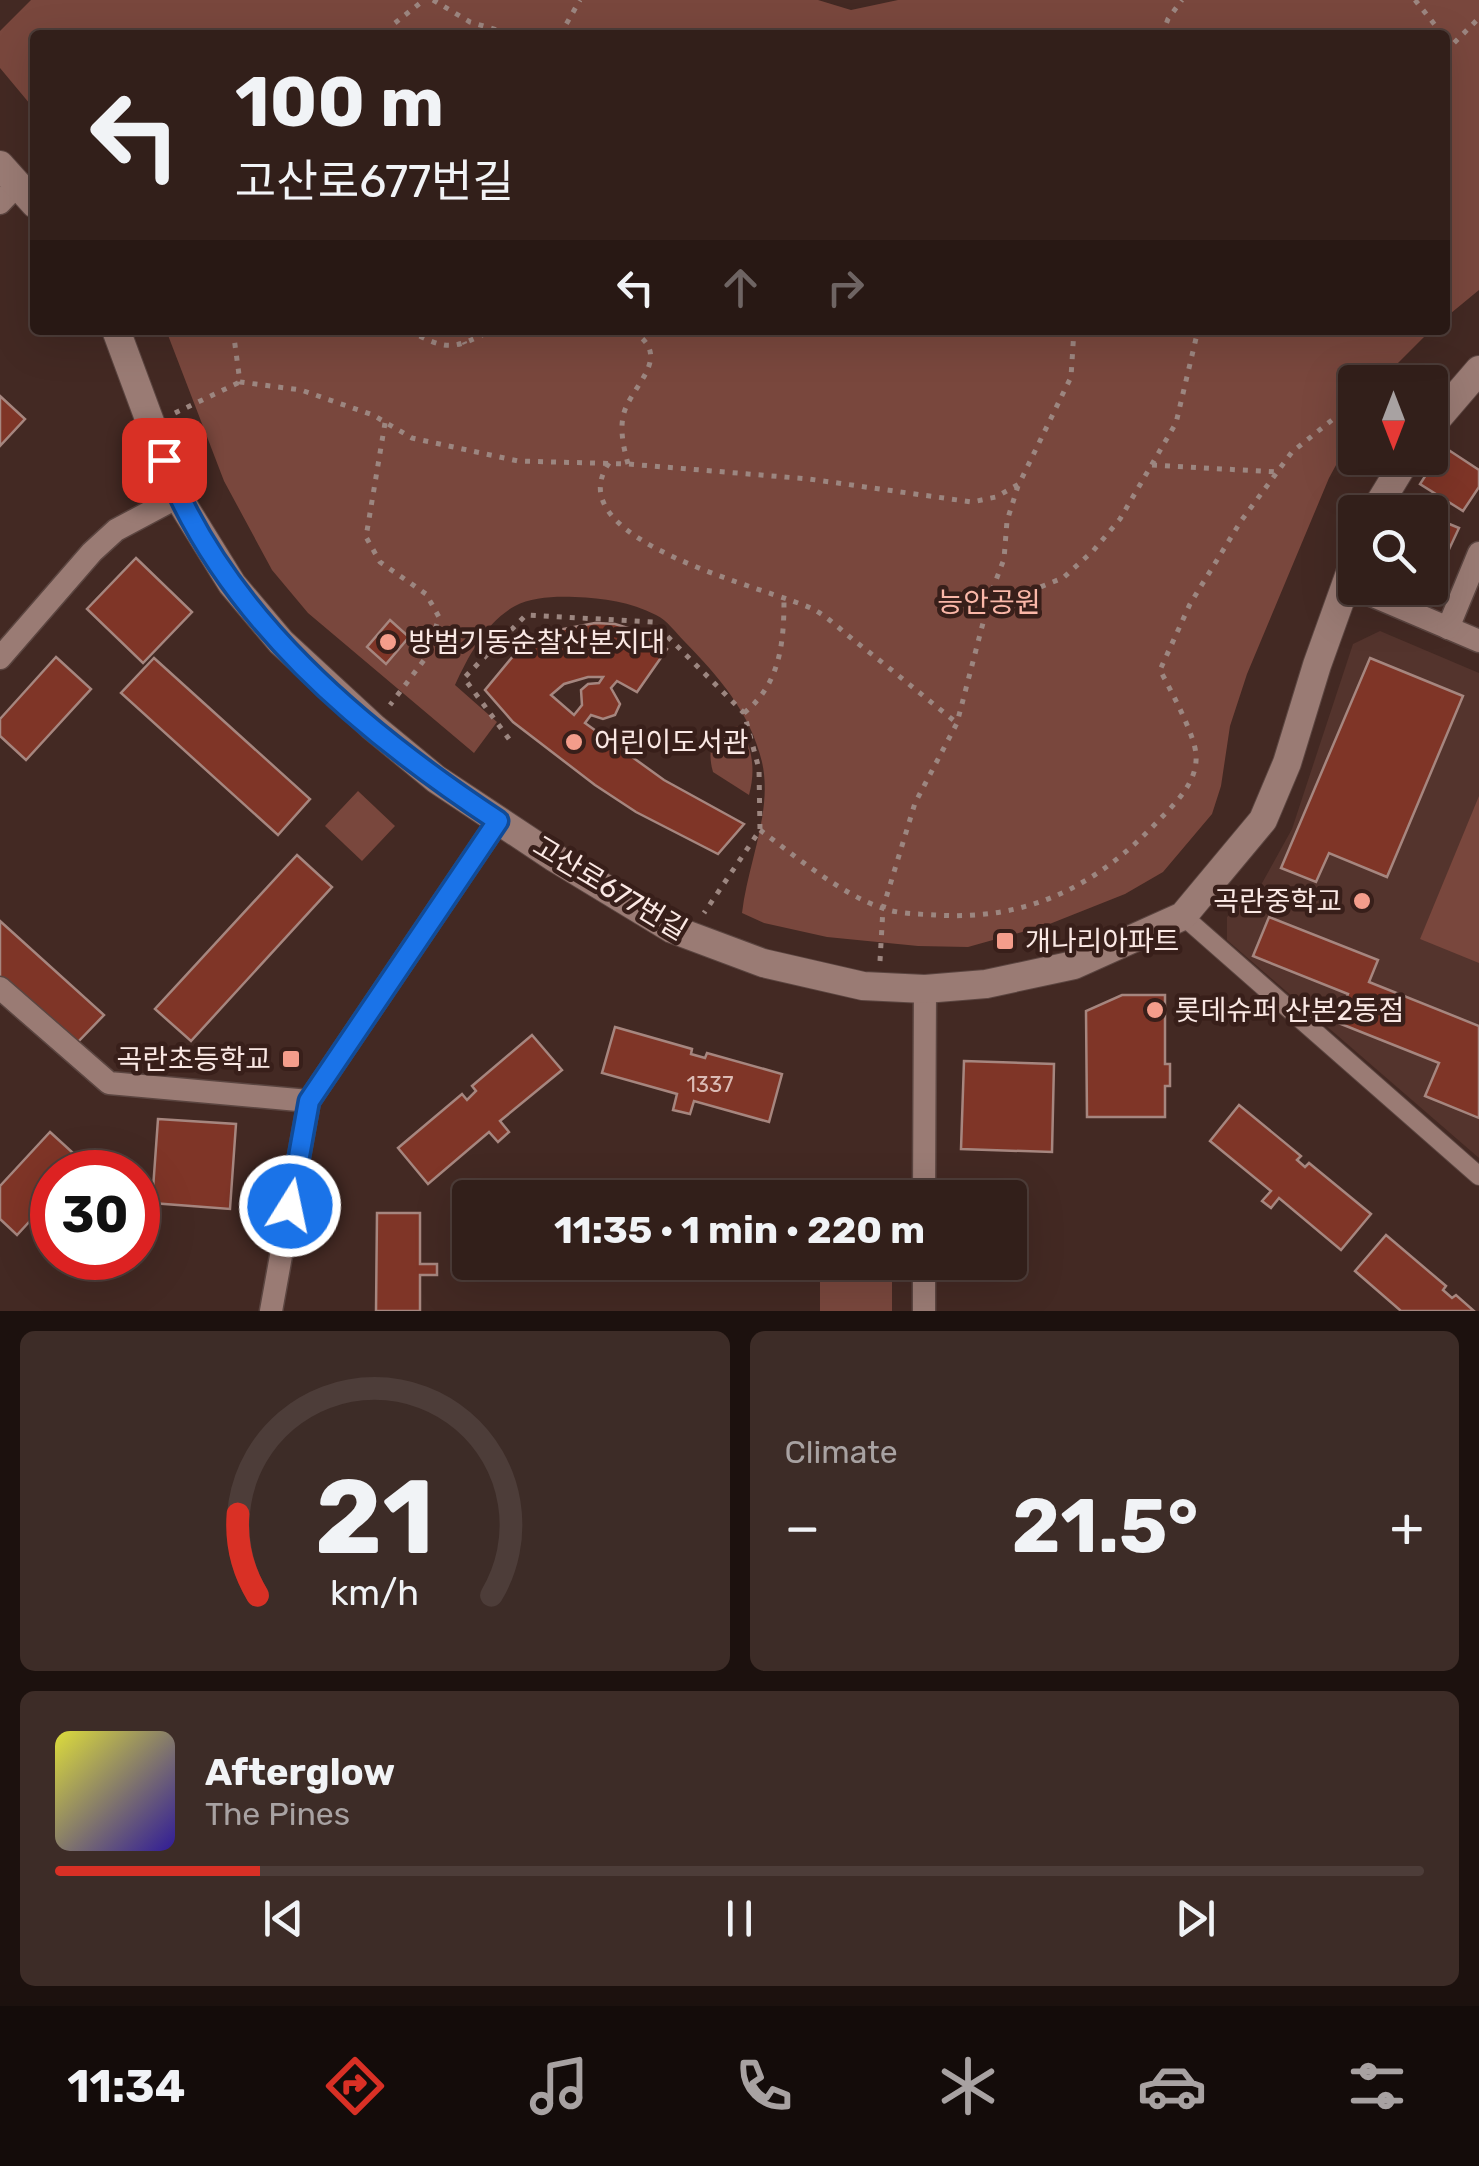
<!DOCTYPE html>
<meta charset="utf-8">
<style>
:root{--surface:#321f1a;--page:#3d2c27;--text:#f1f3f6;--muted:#a8a2a2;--line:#4d3d39;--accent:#d93025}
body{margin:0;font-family:Rubik,"Noto Sans KR",sans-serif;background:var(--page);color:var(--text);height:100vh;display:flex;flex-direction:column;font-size:38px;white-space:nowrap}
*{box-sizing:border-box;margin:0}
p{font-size:32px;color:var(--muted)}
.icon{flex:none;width:55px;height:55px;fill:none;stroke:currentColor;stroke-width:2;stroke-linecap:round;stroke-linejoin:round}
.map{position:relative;height:1311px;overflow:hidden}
.drawer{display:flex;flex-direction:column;gap:20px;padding:20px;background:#1c110e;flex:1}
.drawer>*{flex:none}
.top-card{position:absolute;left:30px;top:30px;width:1420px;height:305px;border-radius:10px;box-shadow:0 10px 40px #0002,0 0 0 2px var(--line);background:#321f1a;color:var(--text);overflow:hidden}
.needle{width:65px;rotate:180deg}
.buttons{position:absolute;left:1338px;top:365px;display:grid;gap:20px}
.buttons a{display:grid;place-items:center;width:110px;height:110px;border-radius:10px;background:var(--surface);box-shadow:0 10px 40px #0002,0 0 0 2px var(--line);font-size:50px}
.speed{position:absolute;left:30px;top:1150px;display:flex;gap:20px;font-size:50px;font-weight:700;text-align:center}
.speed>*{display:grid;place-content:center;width:130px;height:130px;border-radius:50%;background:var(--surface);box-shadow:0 10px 40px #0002,0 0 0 2px var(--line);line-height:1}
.speed .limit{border:15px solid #d22;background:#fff;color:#111}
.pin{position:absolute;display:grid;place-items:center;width:85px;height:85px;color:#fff;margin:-42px;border-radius:20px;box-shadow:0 5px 15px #0006}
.me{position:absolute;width:110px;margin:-55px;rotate:10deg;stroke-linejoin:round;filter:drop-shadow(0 0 8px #0008)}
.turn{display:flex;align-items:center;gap:35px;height:210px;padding:0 40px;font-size:45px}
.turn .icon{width:130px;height:130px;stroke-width:2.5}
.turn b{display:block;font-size:70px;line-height:85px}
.lanes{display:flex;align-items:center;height:95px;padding:0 40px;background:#0003;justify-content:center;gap:50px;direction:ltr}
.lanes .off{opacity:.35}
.big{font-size:75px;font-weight:700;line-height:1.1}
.drawer .widget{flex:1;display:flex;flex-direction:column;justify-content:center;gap:15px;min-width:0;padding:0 35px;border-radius:15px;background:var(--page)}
.drawer .dial{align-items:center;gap:0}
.dial svg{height:260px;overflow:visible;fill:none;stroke:var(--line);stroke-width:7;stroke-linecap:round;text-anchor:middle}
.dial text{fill:var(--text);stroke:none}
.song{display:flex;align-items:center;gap:30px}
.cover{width:120px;height:120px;border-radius:15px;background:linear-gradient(135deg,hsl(60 70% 55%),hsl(250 70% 35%))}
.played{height:10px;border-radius:5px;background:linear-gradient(90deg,var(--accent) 15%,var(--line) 15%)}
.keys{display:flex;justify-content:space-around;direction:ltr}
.heat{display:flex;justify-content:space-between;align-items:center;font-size:55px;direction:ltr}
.drawer .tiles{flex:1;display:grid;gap:20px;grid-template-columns:1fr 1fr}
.widget:last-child{grid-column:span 2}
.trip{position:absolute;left:452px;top:1180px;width:575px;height:100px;border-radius:10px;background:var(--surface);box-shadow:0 10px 40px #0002,0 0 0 2px var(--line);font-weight:700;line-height:100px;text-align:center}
.menu{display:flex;height:160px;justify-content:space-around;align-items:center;background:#140c0a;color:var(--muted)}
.menu .icon{width:70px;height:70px}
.menu .active{color:var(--accent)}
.menu b{font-size:45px;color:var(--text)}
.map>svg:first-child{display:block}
.built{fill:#54342d}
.green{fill:#79473d}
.building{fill:#7f3527;stroke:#a6867f;stroke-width:2.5;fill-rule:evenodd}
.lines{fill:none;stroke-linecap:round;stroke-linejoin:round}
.pedestrian-casing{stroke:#5b4540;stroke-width:20}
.minor-casing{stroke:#5b4540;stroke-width:25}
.tertiary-casing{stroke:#5b4540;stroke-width:30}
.path{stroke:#9c8680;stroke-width:5;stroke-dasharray:5 8;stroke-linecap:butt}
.pedestrian{stroke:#9a7b74;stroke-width:18}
.minor{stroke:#9a7b74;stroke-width:22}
.tertiary{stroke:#9a7b74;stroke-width:28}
.route-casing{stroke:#114b97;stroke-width:25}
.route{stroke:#1a73e8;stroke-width:18}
.poi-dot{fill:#f49d8b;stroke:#381f1a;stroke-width:4}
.labels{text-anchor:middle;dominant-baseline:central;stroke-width:9;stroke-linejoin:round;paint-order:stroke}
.number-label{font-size:22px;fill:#dbbbb5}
.park-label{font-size:28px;fill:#fab7a8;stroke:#381f1a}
.poi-label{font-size:28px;fill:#fae8e4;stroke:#381f1a;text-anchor:start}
.street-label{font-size:28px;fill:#fae8e4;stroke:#381f1a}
</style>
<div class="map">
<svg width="1479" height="1311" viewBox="0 0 1479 1311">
<rect width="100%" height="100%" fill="#432923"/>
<path class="built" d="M1380,631l99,42v485l-252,-218v-23l34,-32 31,-56 61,-185z"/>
<g class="green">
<path d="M31,0h787l33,10 47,-10h581v290l-34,28v-283h-1410v75l-35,-42v-37z"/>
<path d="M166,330h1265l-41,41 -7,11h-28v48l-26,48 -82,196 -17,52 -9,60 -9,28 -49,58 -38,22 -78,31 -79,22 -50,-1 -91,-9 -63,-14 -22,-10c6,-51 31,-102 20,-151 -12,-50 -43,-85 -78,-121 -8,-8 -17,-21 -28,-26 -26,-13 -52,-17 -81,-18 -19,-1 -44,0 -60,9 -29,16 -47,51 -60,79l42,37 -23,31 -166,-140 -36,-43 -48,-89z"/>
<path d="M741,726c11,24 15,43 8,69l-36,-23c-7,-24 0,-44 28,-46z"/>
<path d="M358,791l37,35 -33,35 -37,-35z"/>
<path d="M1479,796v167l-59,-24z"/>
<path d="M892,1267v44h-72v-43z"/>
</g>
<g class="building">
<path d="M0,396l25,23 -25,27z"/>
<path d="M1444,447l35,23v17l-16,24 -43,-27z"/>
<path d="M1430,516l29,12 -14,30 -15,-6z"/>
<path d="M136,558l56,54 -49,51 -56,-54z"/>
<path d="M1430,562l17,7 -18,34 -34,-15h35z"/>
<path d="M390,620l19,17 -23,27 -19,-17z"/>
<path d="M595,623l20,1 29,9 23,16 -30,43 -20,-11 -6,7 9,16 -5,11 -12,4 -12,-4 -6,8 79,57 80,44 -26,30 -82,-42 -41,-27 -82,-63 -28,-32 29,-35 15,-12 19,-11zM588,677h15l-4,6 -11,1 -7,6 1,15 -8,10 -23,-20 13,-11z"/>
<path d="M56,657l35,32 -65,71 -26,-24v-17z"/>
<path d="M154,658l156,141 -32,36 -157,-142z"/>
<path d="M1370,658l93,38 -76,181 -58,-24 -13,29 -35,-14z"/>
<path d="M297,855l35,32 -141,154 -36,-32z"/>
<path d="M1269,917l109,43 -9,22 110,44v92l-54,-22 14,-33 -103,-41 12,-28 -95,-38z"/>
<path d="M0,921l104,94 -30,31 -74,-67z"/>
<path d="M1122,995h43v69h5v22h-5v31h-78l-1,-106z"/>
<path d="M615,1027l77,22 -1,5 14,4 2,-5 75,21 -13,48 -75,-21 -4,13 -17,-4 4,-16 -75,-21z"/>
<path d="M532,1035l30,35 -62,51 9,11 -11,10 -9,-10 -61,52 -30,-36 64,-54 5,6 9,-9 -4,-5z"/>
<path d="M964,1061l90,3 -2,88 -91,-3z"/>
<path d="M1239,1105l62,51 -4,4 8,7 4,-4 62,51 -30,36 -62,-52 -8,10 -9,-7 9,-10 -61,-50z"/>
<path d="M158,1119l78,5 -6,85 -78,-6z"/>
<path d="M50,1132l34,31 -9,9h-23v25l-35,38 -17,-16v-33z"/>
<path d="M377,1213h43v51h17v11h-17v36h-44z"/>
<path d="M1386,1235l60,51 -3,4 9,8 4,-3 18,16h-73l-46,-40z"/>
</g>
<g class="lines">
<defs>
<path id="pedestrian" d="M1183,916l296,260"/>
<g id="minor">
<path d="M0,203l19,-20"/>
<path d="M1345,584l134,57"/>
<path d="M1448,628l31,-75"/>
<path d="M0,658l92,-106 24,-22 62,-33"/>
<path d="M0,988l109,95 200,18"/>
<path d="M924,1198l1,-209"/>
<path d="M271,1311l38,-210 189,-280"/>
<path d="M924,1311v-49"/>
</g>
<g id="tertiary">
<path d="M0,165l35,39"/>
<path d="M116,330l62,167 54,87 49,58 92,85 63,52 119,79 117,71 91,34 100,23 62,3 61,-5 88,-19 109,-49 80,-96 24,-57 30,-98 38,-106"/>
<path d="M1430,427l49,-57"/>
<path d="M1374,512l33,-54"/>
</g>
</defs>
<use href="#pedestrian" class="pedestrian-casing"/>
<use href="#minor" class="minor-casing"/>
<use href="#tertiary" class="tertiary-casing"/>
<g class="path">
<path d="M433,0l37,22 44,13"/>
<path d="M1415,0l28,35"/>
<path d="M390,35l5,-12 29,-23"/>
<path d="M560,35l20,-35"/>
<path d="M1162,35l6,-16 14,-19"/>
<path d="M1445,52l34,-34"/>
<path d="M233,330l7,52 61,8 72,25 39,23 106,23 110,3 181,15 163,23 24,-5 23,-13 52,-107 3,-47"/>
<path d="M408,330c40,21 44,20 84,0"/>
<path d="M459,330l6,14"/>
<path d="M175,413l65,-31"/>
<path d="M385,423l-19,114 14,25 46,32 13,23 -12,39 -37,49"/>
<path d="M609,463c-54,78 160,125 204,146 15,8 29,22 43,33 34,26 67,54 101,81"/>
<path d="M628,464c-4,-15 -8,-32 -5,-47 5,-30 55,-61 7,-87"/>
<path d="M1152,465l125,7"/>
<path d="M990,596l35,-3 38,-15 30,-27 27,-32 56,-96 22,-93"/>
<path d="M744,713c36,-29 40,-70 40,-113"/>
<path d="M509,739l-45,-61 62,-63 127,7 91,91 15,56 1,61 -56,83"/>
<path d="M760,830c35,26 81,64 122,78 16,6 37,6 53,7 93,6 162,-29 224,-95 17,-17 39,-39 37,-65 -1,-20 -26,-66 -36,-85l30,-66 51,-83 51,-69 45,-36 18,14"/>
<path d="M880,961l3,-53 32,-105 42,-80 33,-127 14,-37 3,-38 11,-35"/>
</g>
<use href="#pedestrian" class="pedestrian"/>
<use href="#minor" class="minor"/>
<use href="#tertiary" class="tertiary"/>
</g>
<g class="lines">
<defs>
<path id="route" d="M164,460c59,156 199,272 334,361l-189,280 -19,105"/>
</defs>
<use href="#route" class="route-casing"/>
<use href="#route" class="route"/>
</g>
<g class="poi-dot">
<circle cx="388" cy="642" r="10"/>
<circle cx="574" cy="742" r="10"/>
<circle cx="1362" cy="901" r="10"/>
<rect x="995" y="931" width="20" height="20" rx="5"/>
<circle cx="1155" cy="1010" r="10"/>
<rect x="281" y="1049" width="20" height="20" rx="5"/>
</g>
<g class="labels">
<g class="number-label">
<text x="710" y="1084">1337</text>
</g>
<g class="park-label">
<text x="989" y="602">능안공원</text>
</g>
<g class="poi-label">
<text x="408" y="642">방범기동순찰산본지대</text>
<text x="594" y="742">어린이도서관</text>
<text x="1342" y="901" text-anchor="end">곡란중학교</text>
<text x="1025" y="941">개나리아파트</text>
<text x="1175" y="1010">롯데슈퍼 산본2동점</text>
<text x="271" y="1059" text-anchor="end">곡란초등학교</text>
</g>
<g class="street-label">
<text transform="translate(610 888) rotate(31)">고산로677번길</text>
</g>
</g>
</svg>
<div class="buttons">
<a><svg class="needle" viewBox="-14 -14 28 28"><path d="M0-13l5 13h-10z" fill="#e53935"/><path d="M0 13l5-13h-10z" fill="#a8a2a2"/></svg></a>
<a><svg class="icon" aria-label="search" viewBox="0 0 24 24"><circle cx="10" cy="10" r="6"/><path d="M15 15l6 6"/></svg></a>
</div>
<div class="speed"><div class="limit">30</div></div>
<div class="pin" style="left:164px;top:460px;background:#d93025"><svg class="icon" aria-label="arrive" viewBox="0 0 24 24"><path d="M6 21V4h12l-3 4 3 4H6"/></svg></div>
<svg class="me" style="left:290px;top:1206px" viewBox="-20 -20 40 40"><circle r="17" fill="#1a73e8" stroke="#fff" stroke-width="3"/><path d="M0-11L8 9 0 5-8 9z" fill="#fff"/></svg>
<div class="trip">11:35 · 1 min · 220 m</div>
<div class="top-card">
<div class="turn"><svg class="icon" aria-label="left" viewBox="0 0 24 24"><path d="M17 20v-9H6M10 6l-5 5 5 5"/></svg><div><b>100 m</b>고산로677번길</div></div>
<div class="lanes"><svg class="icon" aria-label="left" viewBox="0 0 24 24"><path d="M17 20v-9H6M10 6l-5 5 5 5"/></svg><svg class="icon off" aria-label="ahead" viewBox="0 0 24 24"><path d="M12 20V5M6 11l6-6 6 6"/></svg><svg class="icon off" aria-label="right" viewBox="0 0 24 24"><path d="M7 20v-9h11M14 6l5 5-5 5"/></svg></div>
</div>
</div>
<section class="drawer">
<div class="tiles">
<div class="widget dial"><svg viewBox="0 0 100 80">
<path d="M14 69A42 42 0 1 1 86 69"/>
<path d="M14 69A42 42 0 0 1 8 44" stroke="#d93025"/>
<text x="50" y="56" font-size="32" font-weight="700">21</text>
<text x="50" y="72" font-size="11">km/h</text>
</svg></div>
<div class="widget"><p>Climate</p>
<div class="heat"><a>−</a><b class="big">21.5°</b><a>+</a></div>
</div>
<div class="widget">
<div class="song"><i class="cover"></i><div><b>Afterglow</b><p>The Pines</p></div></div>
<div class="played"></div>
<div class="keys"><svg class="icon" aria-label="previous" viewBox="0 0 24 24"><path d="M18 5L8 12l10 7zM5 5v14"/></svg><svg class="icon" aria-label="pause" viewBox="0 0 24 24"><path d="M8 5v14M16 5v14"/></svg><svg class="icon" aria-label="next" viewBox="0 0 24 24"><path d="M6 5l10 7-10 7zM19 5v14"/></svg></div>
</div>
</div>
</section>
<nav class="menu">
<b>11:34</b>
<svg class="icon active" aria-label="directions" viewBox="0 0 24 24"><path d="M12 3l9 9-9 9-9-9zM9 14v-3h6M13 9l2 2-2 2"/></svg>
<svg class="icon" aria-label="music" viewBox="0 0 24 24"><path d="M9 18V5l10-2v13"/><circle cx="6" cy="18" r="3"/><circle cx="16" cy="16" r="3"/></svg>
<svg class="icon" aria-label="phone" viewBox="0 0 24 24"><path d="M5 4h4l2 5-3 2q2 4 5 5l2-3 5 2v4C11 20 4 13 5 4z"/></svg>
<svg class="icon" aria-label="climate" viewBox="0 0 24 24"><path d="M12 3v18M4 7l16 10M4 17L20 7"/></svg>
<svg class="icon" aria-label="car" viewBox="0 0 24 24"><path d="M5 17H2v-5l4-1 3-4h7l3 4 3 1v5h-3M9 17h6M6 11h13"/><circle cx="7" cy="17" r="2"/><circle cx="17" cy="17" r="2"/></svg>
<svg class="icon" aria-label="filters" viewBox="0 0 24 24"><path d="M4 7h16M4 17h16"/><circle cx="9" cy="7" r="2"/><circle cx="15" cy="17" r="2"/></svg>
</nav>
